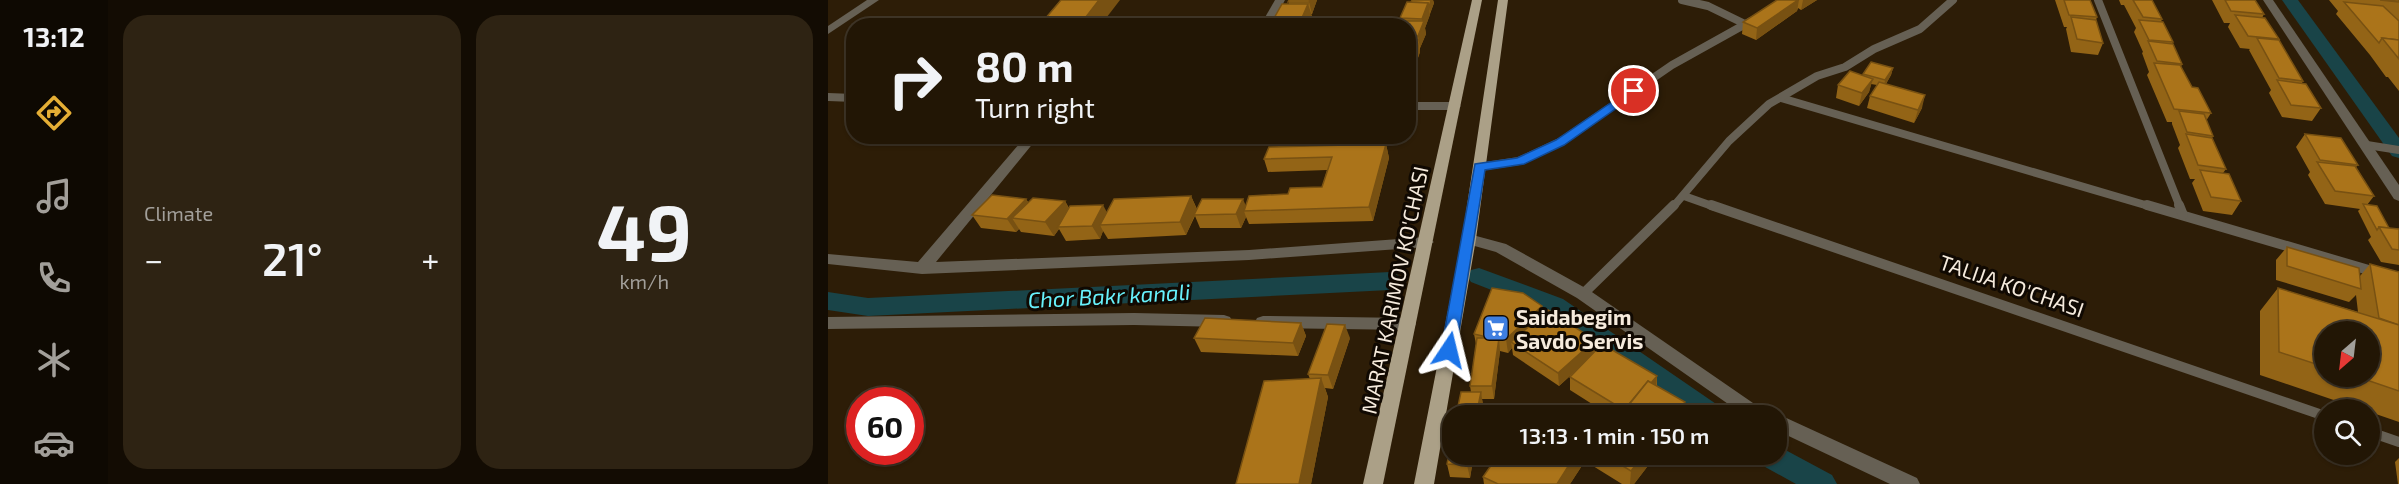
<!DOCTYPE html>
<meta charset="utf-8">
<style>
:root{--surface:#221605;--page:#2e2313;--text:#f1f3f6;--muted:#a29f9a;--line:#3f3527;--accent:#e4ae35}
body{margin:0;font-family:"Exo 2",sans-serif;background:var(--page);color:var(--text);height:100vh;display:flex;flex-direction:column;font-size:22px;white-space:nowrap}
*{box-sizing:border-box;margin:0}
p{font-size:20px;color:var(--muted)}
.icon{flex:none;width:33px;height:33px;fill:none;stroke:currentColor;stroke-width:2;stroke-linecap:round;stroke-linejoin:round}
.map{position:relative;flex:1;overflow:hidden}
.sheet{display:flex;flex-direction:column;gap:15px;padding:15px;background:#130c03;width:720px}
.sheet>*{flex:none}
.top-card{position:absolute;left:18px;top:18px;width:570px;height:126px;border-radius:24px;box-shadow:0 2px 4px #0004,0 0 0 2px var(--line);background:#221605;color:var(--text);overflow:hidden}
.needle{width:39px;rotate:208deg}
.tools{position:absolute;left:1486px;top:321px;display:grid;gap:12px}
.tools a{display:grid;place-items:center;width:66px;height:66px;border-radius:50%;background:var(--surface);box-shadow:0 2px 4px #0004,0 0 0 2px var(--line);font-size:30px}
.speed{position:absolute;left:18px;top:387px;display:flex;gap:12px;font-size:30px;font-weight:700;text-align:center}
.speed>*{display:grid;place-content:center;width:78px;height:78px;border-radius:50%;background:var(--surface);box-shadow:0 2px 4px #0004,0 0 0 2px var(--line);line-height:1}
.speed .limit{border:9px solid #d22;background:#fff;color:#111}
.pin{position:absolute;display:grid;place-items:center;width:51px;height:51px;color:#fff;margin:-26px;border:3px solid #fff;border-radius:50%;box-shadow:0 2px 6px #0007}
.me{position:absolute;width:66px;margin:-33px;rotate:10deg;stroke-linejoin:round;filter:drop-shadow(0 0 4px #0008)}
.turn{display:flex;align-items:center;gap:21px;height:126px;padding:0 30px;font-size:27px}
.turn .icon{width:78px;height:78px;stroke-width:2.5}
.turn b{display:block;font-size:42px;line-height:51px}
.big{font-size:45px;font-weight:600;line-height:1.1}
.sheet .tile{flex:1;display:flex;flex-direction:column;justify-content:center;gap:9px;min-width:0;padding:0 21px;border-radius:24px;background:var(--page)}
.sheet .dial{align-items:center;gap:0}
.dial b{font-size:78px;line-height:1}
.heat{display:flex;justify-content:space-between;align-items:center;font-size:33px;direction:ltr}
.sheet .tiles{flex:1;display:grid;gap:15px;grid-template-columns:repeat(2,1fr)}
.trip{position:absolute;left:614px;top:405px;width:345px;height:60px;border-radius:24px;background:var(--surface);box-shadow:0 2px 4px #0004,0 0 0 2px var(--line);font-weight:600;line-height:60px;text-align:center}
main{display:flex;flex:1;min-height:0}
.tab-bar{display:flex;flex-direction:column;width:108px;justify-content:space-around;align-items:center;background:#0e0902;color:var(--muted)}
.tab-bar .icon{width:42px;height:42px}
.tab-bar .selected{color:var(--accent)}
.tab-bar b{font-size:27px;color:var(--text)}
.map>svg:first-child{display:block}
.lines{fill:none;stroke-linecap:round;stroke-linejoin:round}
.canal{fill:#194448;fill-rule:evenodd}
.service-far1{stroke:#666054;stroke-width:8}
.service{stroke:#666054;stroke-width:10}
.minor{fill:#666054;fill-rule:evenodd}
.primary{fill:#aba087;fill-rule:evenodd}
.wall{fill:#936416;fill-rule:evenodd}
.shaded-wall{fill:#785112}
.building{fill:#ab741a;stroke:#785112;stroke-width:1.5}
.route{fill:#1a73e8;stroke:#114b97;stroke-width:1.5}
.labels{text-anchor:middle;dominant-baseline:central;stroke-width:6;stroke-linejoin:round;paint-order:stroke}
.street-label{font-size:21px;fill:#f6ebdd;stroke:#100902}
.poi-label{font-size:21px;font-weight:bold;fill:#f6ebdd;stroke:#100902;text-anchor:start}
.water-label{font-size:22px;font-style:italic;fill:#67f1fb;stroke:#100902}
</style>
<main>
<nav class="tab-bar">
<b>13:12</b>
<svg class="icon selected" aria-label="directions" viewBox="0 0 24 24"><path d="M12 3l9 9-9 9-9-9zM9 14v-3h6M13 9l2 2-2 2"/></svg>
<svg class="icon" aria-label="music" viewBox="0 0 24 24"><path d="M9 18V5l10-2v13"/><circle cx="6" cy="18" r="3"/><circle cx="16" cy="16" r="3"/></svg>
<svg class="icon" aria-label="phone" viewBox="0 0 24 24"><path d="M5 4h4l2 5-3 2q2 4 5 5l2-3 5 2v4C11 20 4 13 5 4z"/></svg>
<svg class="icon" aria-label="climate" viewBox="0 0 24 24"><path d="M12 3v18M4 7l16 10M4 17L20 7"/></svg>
<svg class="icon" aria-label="car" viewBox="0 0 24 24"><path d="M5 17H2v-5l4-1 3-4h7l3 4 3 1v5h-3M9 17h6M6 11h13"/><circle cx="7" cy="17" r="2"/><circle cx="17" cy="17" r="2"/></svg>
</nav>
<section class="sheet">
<div class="tiles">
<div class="tile"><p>Climate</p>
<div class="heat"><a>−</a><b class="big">21°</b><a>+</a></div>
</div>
<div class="tile dial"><b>49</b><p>km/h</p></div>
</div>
</section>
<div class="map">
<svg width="1571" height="484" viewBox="0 0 1571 484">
<rect width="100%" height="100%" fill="#2d1d07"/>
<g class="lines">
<g class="canal">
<path d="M1454,0h16l101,138v20l-7,-2z"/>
<path d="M651,268l84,31 159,109 3,8h-35l-145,-105 -74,-29 -4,-6 4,-6z"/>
<path d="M562,272l8,3 4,6 -4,6 -8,3 -522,26 -40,-6v-18l40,6z"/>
<path d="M948,445l56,30 5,9h-41l-38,-21 -4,-9h22z"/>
</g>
<g class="service-far1">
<path d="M854,0l26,6 39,19"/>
<path d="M1270,0l82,207"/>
<path d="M953,98l371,109"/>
<path d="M1539,145l32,5"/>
<path d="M651,167l40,-6 41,-19 112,-77 79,-44"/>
<path d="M856,196l31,11"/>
<path d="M845,207l56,-66 40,-37 48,-28 28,-9 29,-18 46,-20 33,-29"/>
</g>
<g class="service">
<path d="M883,205l614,211"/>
<path d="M1319,205l252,74"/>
<path d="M1351,205l4,10"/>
<path d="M755,294l91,-89"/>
<path d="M1542,432l29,10"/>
</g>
<g class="minor">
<path d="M39,0h12l-51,34v-8z"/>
<path d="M447,0h10l-14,26h-11z"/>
<path d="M1435,0h10l126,185v16l-5,-2z"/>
<path d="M0,93l26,1v8l-26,-1z"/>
<path d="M580,102h47l6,4 -6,4h-47z"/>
<path d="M198,136h13l-103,126 313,-12 177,-13 8,5 -8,5 -177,13 -327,14 -94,-10v-10l90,8z"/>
<path d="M641,234l37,10 83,46 164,113 16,8 3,4 4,-2 6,3 135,62 3,6h-30l-114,-54v-14h-31l-4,-3 -164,-115 -81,-46 -32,-9 -2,-4z"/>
<path d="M306,313l90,2 6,2 2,4 -2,4 -6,2 -90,-2 -306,4v-12z"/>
<path d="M435,316l145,2 6,2 2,4 -2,4 -6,2 -145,-2 -6,-2 -2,-4 2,-4z"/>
</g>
<g class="primary">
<path d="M644,0h10l-99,484h-20z"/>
<path d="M670,0h10l-32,239 -42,245h-20l48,-245z"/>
</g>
</g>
<g class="wall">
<path d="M461,0h28l-5,14h-1l1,2 -5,10h-35l2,-4 -1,-2 16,-16z"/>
<path d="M584,0h21l1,3 -9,25 1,6 -6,14v4l-6,17h-1l1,3 -6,15v-61l-7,-5 -1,-3z"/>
<path d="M949,0h40l-16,10 -3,-2 -1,3 -41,29 -14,-6 1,-12z"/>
<path d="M1227,0h35l7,17 -1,3 7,23 -5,12 -27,-3 -5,-23 1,-2h-3z"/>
<path d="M1291,0h33l10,19 -1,3 12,20 -1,1 10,21 -1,3 11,20 19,26 -5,8 7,15 -1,2 14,31 -3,4 18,28 -9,14 -29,-4 -11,-28 3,-4h-5l-12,-31 2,-3 -8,-21v-2h-5l-20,-47 2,-3 -7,-19 1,-1 -9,-20 2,-4 -12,-23h-3z"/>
<path d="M1384,0h43l9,14 -2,4 17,21 -1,1 25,41 -1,2 19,25 -9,13 -30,-4 -13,-24 2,-3 -22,-40 1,-1 -10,-1 -12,-21 2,-4h-6z"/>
<path d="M1501,0h70v20h-2l2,1v70l-11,-14h-2l-16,-22 -34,-41 2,-3z"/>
<path d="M1065,68l-2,7 -5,9 36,24 -8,15 -47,-15 3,-12 7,-11 -6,-1 -2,8 -10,14 -23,-8 2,-13 25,-9v-2z"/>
<path d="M1477,134l53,31 -2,2 18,29 -7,9 22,23 10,1v36l-18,-3 -13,-22 3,-3 -13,-26 2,-2 -35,-5 -17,-29 2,-3 -14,-25z"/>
<path d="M304,136h31l-2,3 -28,-1z"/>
<path d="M388,136h27l-1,1z"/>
<path d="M484,136h42l-4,9 36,-1 3,14 -16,63 -124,3 -3,-7 -5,11h-41l-5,-12 -9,19 -78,4 -5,-8 -3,8 -34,2 -7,-12 -5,7 -33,-4 -2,-3 -3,3 -35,-4 -9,-13 54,-16 2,3 37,-1 4,7 38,4 84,-16 6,13 49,-3 42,-12 34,-7 5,-17 -59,2 -4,-13 51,-13z"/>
<path d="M1459,247l73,29 10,-12 29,8v150l-29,-10v-2h-7l-103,-35v-64l18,-23 80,24 -2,-17 -7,7 -73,-22v-20zM1497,332l45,44h-45z"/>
<path d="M714,306l1,9 52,36 62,25v10l28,16 -2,14h-72l-41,-26v-14l-11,10 -46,-31 -1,-7 -4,5 -8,-2 -6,48h-12l1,6 -2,11h-25l15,-24 -1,-6 6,-42 -2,-10z"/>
<path d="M473,323l5,13 -8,20 -97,-4 -7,-14z"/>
<path d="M522,338l-17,51 -8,-1 3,9 -17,87h-75l74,-105 -2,-5z"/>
<path d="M624,454h22l-4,24 -20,-1 -3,-13z"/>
<path d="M671,454h86v7l-15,23h-86l-1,-7z"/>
<path d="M765,454h64l-23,30h-12l-29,-18z"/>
<path d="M1571,458v26h-1l-3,-22z"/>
</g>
<g class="shaded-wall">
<path d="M271,0h21l-20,26h-21z"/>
<path d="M482,0h7l-5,14 -3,-12z"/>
<path d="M603,0h2l1,3 -4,10 -1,-6z"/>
<path d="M970,0h1l-2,11 -41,29 1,-12z"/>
<path d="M975,0h14l-16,10z"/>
<path d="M600,3l2,12 -5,13 1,6 -6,14 -2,-12 5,-12 -1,-5z"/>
<path d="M480,4l4,12 -5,10h-5l-1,-6z"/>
<path d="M590,40l2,12 -6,17 -2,-13z"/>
<path d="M583,59l3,13 -6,15v-20z"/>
<path d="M1065,68l-2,7 -7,12 1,-7z"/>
<path d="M1045,79l-4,13 -10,14 3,-13z"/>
<path d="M1097,95l-3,13 -8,15 4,-13z"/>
<path d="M519,136h7l-4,11z"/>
<path d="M558,144l3,14 -16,63 -4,-14z"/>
<path d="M363,196l6,14 -11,25 -6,-13z"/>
<path d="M198,199l9,13 -23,6 7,11 -3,3 -9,-13z"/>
<path d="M415,199l5,12h-4l2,6 -5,11 -5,-14z"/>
<path d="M237,201l7,14 -14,12 1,2 -5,7 -9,-14z"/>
<path d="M275,205l7,13 -10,7 3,6 -3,8 -8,-13z"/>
<path d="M714,306l1,13 -32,23 1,6 -4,5 -2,-14z"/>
<path d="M473,323l5,13 -8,20 -5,-13z"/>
<path d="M517,325l5,13 -17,51 -5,-14z"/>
<path d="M671,338l1,13 -6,48 -2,-13z"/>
<path d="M767,340v13l-36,33 -1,-13z"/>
<path d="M829,376l-1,13 -30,27z"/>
<path d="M493,378l7,19 -17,87h-12z"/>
<path d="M653,392l2,13 -2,11h-5z"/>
<path d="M857,402l-2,14h-9z"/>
<path d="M641,454h5l-4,24 -3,-13z"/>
<path d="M748,454h9v7l-15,23h-13z"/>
<path d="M816,454h13l-23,30h-4l1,-13z"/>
</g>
<g class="building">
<path d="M233,0h38l-20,26h-40z"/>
<path d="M461,0h21l-1,2h-21z"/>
<path d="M584,0h19l-2,7 -1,-4 -17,-1z"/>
<path d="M949,0h21l-41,28 -14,-6z"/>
<path d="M1236,0h26l7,17 -28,-2z"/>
<path d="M1305,0h19l10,19 -19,-2z"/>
<path d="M1397,0h30l9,14 -33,-3z"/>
<path d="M1552,0h19v2z"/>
<path d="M579,2l21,1 -6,16 -22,-1z"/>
<path d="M1516,2l39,4 16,15v19l-17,-2 -3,5z"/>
<path d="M454,4h26l-7,16h-28z"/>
<path d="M1407,15l30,3 14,21 -31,-3z"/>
<path d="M1243,17l25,3 7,23 -26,-4z"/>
<path d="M1311,20l24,2 10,20 -24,-2z"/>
<path d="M447,21h22l-3,5h-22z"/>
<path d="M571,21h25l-6,15h-10v-10h-12z"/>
<path d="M1429,38l22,2 24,41 -24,-3z"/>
<path d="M1554,38l17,2v19z"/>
<path d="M580,39l10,1 -6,16h-4z"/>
<path d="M1320,41l25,3 9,20 -25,-3z"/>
<path d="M1043,62l22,6 -8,12 -22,-6z"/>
<path d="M1326,63l26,2 12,22 6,1 13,25 -37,-4z"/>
<path d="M1022,71l23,8 -11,14 -24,-8z"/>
<path d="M1449,80l29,4 15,24 -30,-3z"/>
<path d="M1051,82l46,13 -7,15 -48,-14z"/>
<path d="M1351,111l25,3 9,22 -26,-4z"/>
<path d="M1358,134l26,4 14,31 -28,-4z"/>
<path d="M1477,134l36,4 17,27 -38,-5z"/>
<path d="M558,144l-17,63 -125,4 5,-15 39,-2 2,-6 32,-1 10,-30 -68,2 5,-12z"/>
<path d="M1489,162l38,4 19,30 -39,-5z"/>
<path d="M1372,170l29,4 12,27 -30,-4z"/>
<path d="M164,195l34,4 -19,20 -35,-4z"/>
<path d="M363,196l-11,26 -80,3 14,-26z"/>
<path d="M205,198l32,3 -20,21 -33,-4z"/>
<path d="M374,199h41l-7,15 -42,1z"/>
<path d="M1535,204l14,2 12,22 -10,-1 -2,3z"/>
<path d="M275,205l-11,21 -34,1 12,-21z"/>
<path d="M1551,227l20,2v21l-7,-1z"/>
<path d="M1459,247l72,21 2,21 -74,-23z"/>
<path d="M1542,264l29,8v53l-20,-7z"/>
<path d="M664,288l31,5 19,13 -36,33 -7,-1 -7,48h-22l7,-48h14l-17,-4z"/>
<path d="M1450,288l121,37v66l-44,-15h15v-44h-45v35l-46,-15z"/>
<path d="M720,310l47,30 -37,33 -47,-31z"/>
<path d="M377,318l96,5 -8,20 -99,-5z"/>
<path d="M499,324l18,1 -17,50 -20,-1z"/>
<path d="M774,344l55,32 -6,7 -3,-2 -24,29 -54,-33z"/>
<path d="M493,378l-22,106h-63l28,-103z"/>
<path d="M820,381l37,21 -11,14h-54z"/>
<path d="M633,392h20l-5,24h-20z"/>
<path d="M624,438v16h17l-2,11 -20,-1z"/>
<path d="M671,454h77l-19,30h-59l-15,-7z"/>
<path d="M775,454h41l-13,17z"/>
</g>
<path class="route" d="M806,87l4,1v5l-74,52 -40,19 -39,6 -29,180 -2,5h-11l-2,-5 34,-186 42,-6 39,-18z"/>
<defs>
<symbol id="supermarket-square" viewBox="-11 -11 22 22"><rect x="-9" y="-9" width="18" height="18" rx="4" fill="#3f7fe0" stroke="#100902"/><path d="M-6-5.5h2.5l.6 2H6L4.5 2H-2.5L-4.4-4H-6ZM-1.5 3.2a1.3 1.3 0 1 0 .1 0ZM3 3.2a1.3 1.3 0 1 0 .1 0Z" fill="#fff"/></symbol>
</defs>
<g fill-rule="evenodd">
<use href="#supermarket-square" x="653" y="313" width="30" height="30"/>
</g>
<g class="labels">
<g class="street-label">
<text transform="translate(1184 285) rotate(19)">TALIJA KO'CHASI</text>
<text transform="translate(566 290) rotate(-78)">MARAT KARIMOV KO'CHASI</text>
</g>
<g class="poi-label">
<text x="688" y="316">Saidabegim<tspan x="688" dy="24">Savdo Servis</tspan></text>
</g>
<g class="water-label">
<text transform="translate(281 295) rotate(-3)">Chor Bakr kanali</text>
</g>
</g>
</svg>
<div class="tools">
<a><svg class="needle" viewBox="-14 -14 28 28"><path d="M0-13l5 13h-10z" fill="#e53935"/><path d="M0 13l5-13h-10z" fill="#a29f9a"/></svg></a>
<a><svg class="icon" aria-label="search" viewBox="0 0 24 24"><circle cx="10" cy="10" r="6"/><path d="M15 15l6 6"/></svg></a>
</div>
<div class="speed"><div class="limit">60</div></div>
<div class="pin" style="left:806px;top:91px;background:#d93025"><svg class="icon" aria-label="arrive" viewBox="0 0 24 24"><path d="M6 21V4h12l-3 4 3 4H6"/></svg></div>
<svg class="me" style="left:621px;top:350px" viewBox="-20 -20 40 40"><path d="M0-17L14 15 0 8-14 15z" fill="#1a73e8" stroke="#fff" stroke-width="4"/></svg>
<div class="trip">13:13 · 1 min · 150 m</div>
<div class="top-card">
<div class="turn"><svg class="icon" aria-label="right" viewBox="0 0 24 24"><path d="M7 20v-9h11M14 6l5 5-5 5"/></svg><div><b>80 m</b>Turn right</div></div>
</div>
</div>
</main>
